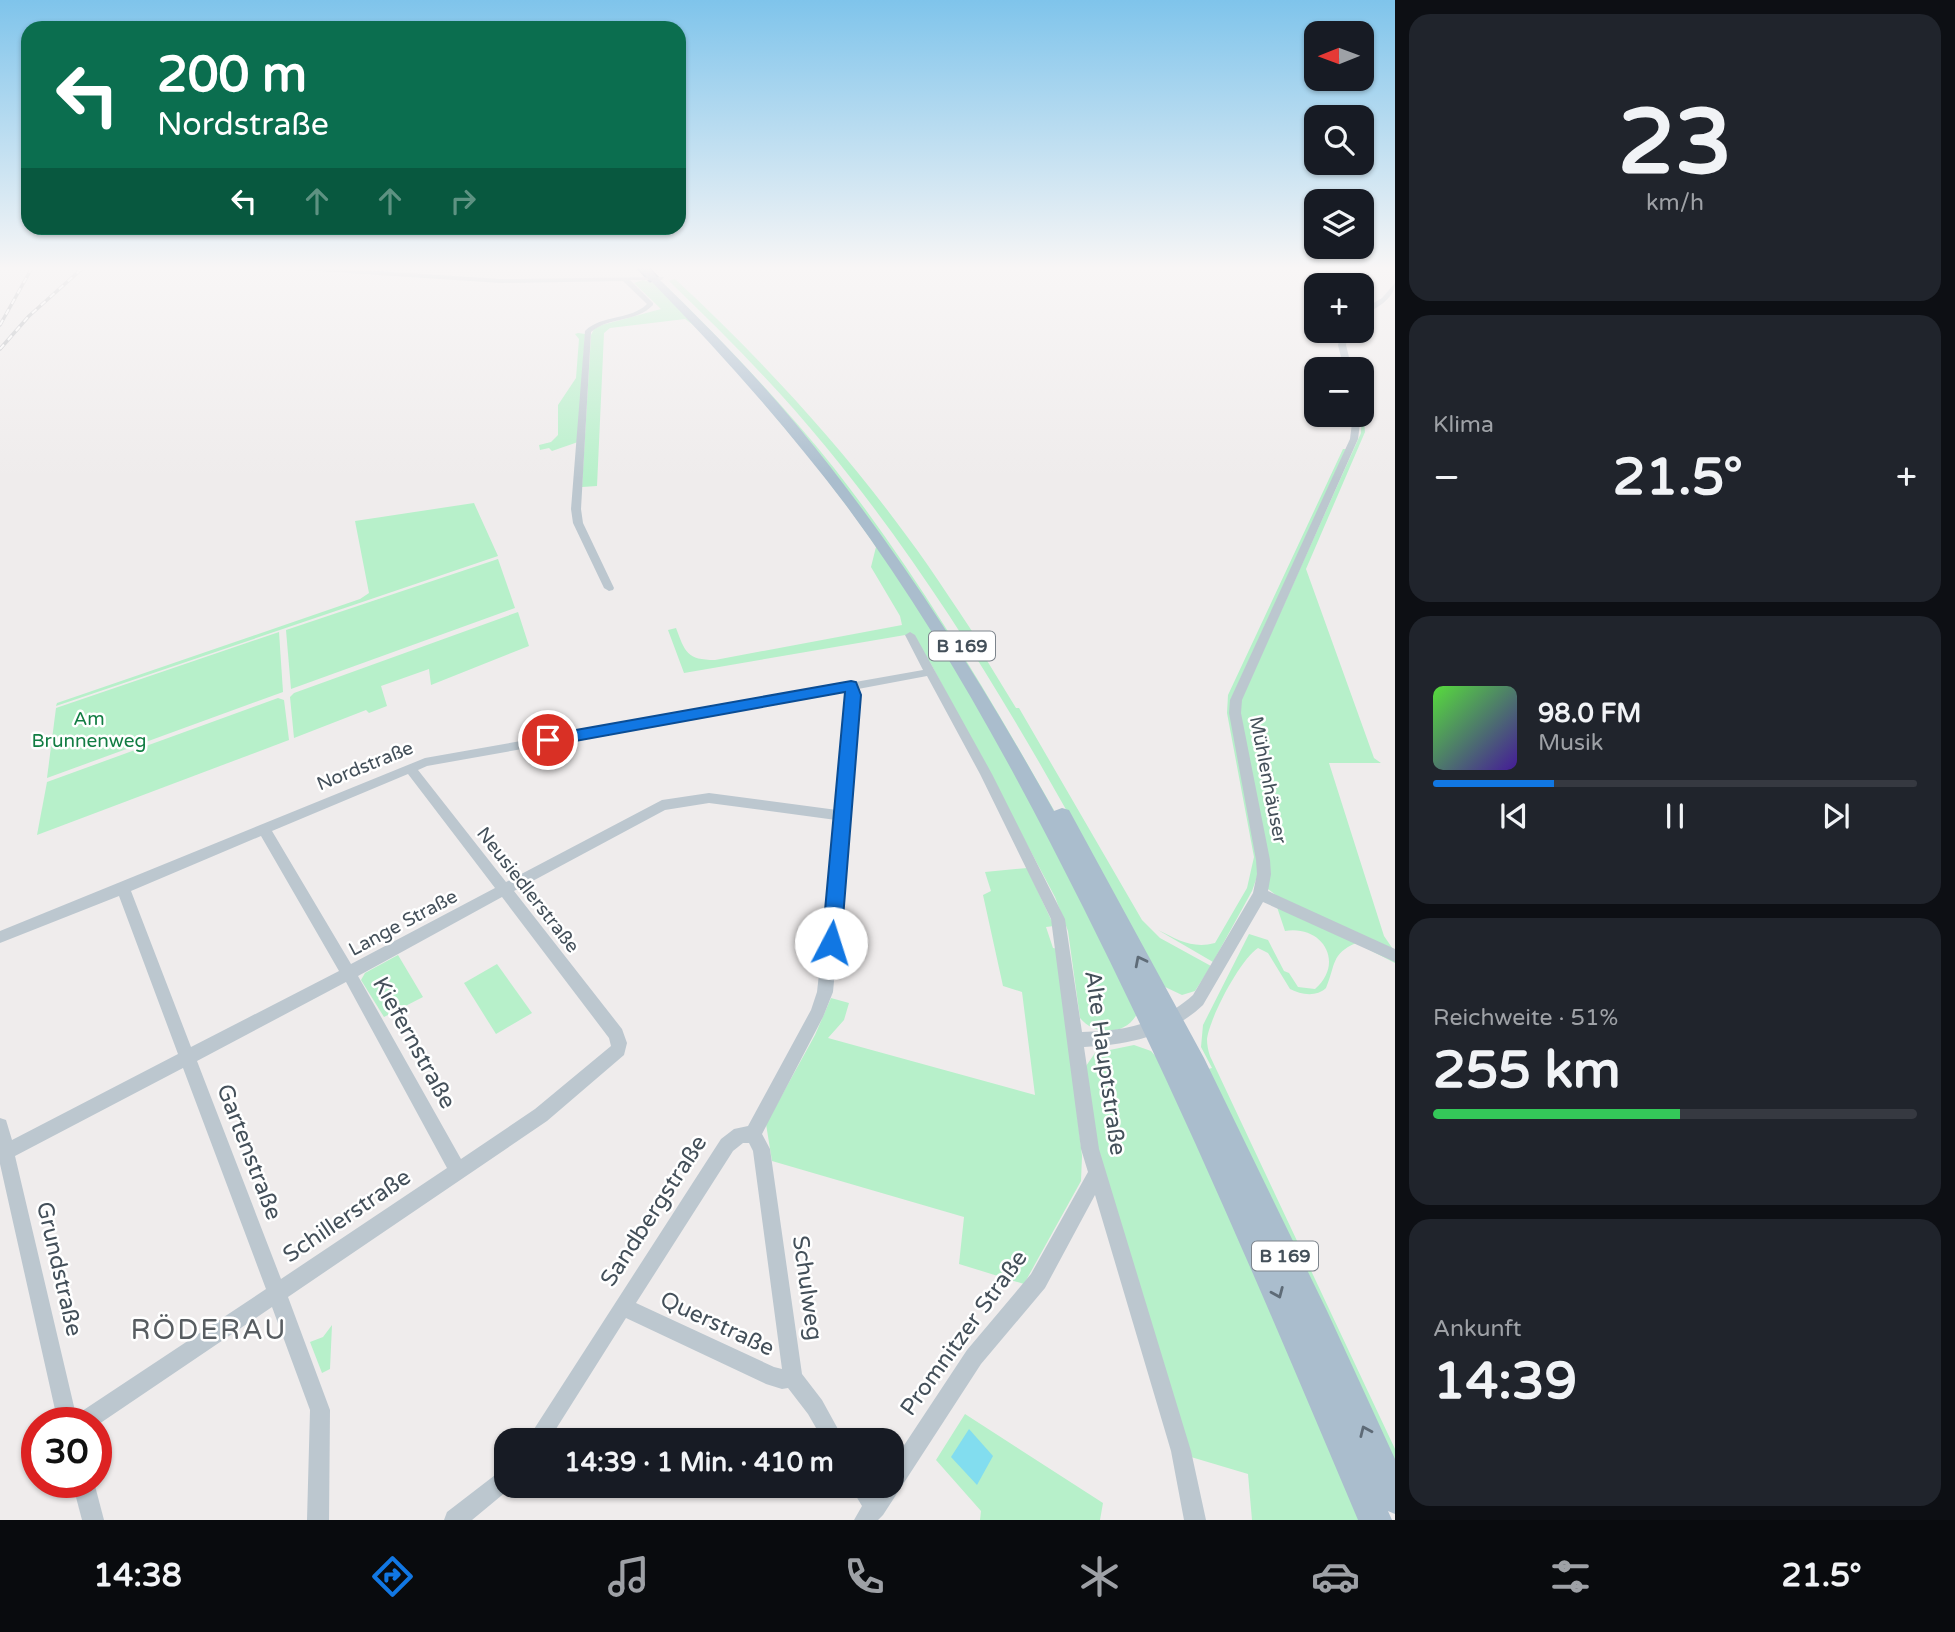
<!DOCTYPE html>
<html lang="de">
<meta charset="utf-8">
<style>
:root{--surface:#171b24;--page:#20242c;--text:#f1f3f6;--muted:#9ea1a6;--line:#363941;--accent:#1177e3}
body{margin:0;font-family:"Varela Round",sans-serif;background:var(--page);color:var(--text);height:100vh;display:flex;flex-direction:column;font-size:26px;white-space:nowrap}
*{box-sizing:border-box;margin:0}
p{font-size:23px;color:var(--muted)}
.icon{flex:none;width:38px;height:38px;fill:none;stroke:currentColor;stroke-width:2;stroke-linecap:round;stroke-linejoin:round}
.map{position:relative;flex:1;overflow:hidden}
.sheet{display:flex;flex-direction:column;gap:14px;padding:14px;background:#0d0f14;width:560px}
.sheet>*{flex:none}
.hud{position:absolute;left:21px;top:21px;width:665px;height:214px;border-radius:21px;box-shadow:0 2px 5px #0004;background:#0b6e4f;color:#fff;overflow:hidden}
.needle{width:46px;rotate:269deg}
.buttons{position:absolute;left:1304px;top:21px;display:grid;gap:14px}
.buttons a{display:grid;place-items:center;width:70px;height:70px;border-radius:14px;background:var(--surface);box-shadow:0 2px 5px #0004;font-size:35px}
.speed{position:absolute;left:21px;top:1407px;display:flex;gap:14px;font-size:35px;font-weight:700;text-align:center}
.speed>*{display:grid;place-content:center;width:91px;height:91px;border-radius:50%;background:var(--surface);box-shadow:0 2px 5px #0004;line-height:1}
.speed .limit{border:10px solid #d22;background:#fff;color:#111}
.pin{position:absolute;display:grid;place-items:center;width:60px;height:60px;color:#fff;margin:-30px;border:4px solid #fff;border-radius:50%;box-shadow:0 2px 7px #0007}
.me{position:absolute;width:77px;margin:-38px;rotate:5deg;stroke-linejoin:round;filter:drop-shadow(0 0 5px #0008)}
.turn{display:flex;align-items:center;gap:24px;height:147px;padding:0 21px;font-size:32px}
.turn .icon{width:91px;height:91px;stroke-width:2.5}
.turn b{display:block;font-size:49px;line-height:60px}
.lanes{display:flex;align-items:center;height:66px;padding:0 21px;background:#0003;justify-content:center;gap:35px;direction:ltr}
.lanes .off{opacity:.35}
.big{font-size:52px;font-weight:800;line-height:1.1}
.sheet .widget{flex:1;display:flex;flex-direction:column;justify-content:center;gap:10px;min-width:0;padding:0 24px;border-radius:21px;background:var(--page)}
.sheet .dial{align-items:center;gap:0}
.dial b{font-size:91px;line-height:1}
.song{display:flex;align-items:center;gap:21px}
.cover{width:84px;height:84px;border-radius:10px;background:linear-gradient(135deg,hsl(110 70% 55%),hsl(260 70% 35%))}
.played{height:7px;border-radius:4px;background:linear-gradient(90deg,var(--accent) 25%,var(--line) 25%)}
.keys{display:flex;justify-content:space-around;direction:ltr}
.heat{display:flex;justify-content:space-between;align-items:center;font-size:38px;direction:ltr}
.charge{height:10px;border-radius:5px;background:linear-gradient(90deg,#34c759 51%,var(--line) 0)}
.trip{position:absolute;left:494px;top:1428px;width:410px;height:70px;border-radius:21px;background:var(--surface);box-shadow:0 2px 5px #0004;font-weight:800;line-height:70px;text-align:center}
.tabs{display:flex;height:112px;justify-content:space-around;align-items:center;background:#090b0e;color:var(--muted)}
.tabs .icon{width:49px;height:49px}
.tabs .on{color:var(--accent)}
.tabs b{font-size:32px;color:var(--text)}
main{display:flex;flex:1;min-height:0}
.map>svg:first-child{display:block}
.green{fill:#b7f0ca}
.water{fill:#82ddef}
.lines{fill:none;stroke-linecap:round;stroke-linejoin:round}
.trunk-casing{stroke:#6c8ca9;stroke-width:3}
.minor{fill:#bcc7cf;fill-rule:evenodd}
.primary{fill:#aabdcd;fill-rule:evenodd}
.trunk{fill:#96afc6;fill-rule:evenodd}
.rail-casing{stroke:#aeb2b7;stroke-width:3.5}
.rail{stroke:#fff;stroke-width:2;stroke-dasharray:6;stroke-linecap:butt}
.oneway{stroke:#5e6b77}
.route{fill:#1177e3;stroke:#0b4d94;stroke-width:2}
.labels{text-anchor:middle;dominant-baseline:central;stroke-width:5;stroke-linejoin:round;paint-order:stroke}
.shield{fill:#fff;stroke:#7c848c;stroke-width:2}
.shield-label{font-size:18px;font-weight:bold;fill:#44505a}
.park-label{font-size:19px;fill:#127d43;stroke:#fff}
.street-label{font-size:19px;fill:#44505a;stroke:#fff}
.near-street-label{font-size:23px;fill:#44505a;stroke:#fff}
.near-quarter-label{font-size:28px;letter-spacing:2px;fill:#585d61;stroke:#fff}
</style>
<main>
<div class="map">
<svg width="1395" height="1520" viewBox="0 0 1395 1520">
<rect width="100%" height="100%" fill="#efecec"/>
<g class="green">
<path d="M675,279c84,78 163,163 231,256 30,40 56,82 84,123l-4,1 30,49h3l123,212 18,18 51,28 -16,25 -13,4 -19,-9c-101,-186 -202,-375 -337,-539 -48,-59 -102,-113 -157,-166z"/>
<path d="M643,280l13,4 36,36 139,158 87,127 103,174 116,235c-12,22 -42,22 -57,4l-12,-87 -13,-34 -124,-233 -20,-30 -227,39 -16,-43 8,-2c9,24 11,32 39,32l187,-35 -2,-9 -29,-49 5,-20c-42,-62 -89,-118 -138,-174 -17,-18 -33,-41 -53,-54l-75,9 -6,5 -7,153 -15,1 9,-152 3,-6 8,-4 59,-16 -27,-26z"/>
<path d="M661,281c61,59 120,121 173,187 88,112 159,235 229,358l-156,-253z"/>
<path d="M578,333l7,1 -7,108 -26,9 -3,-3 -9,2 -1,-5 12,-3 7,-7v-30l18,-27 3,-39 -4,-5z"/>
<path d="M1362,400l3,32 -59,137 68,189 7,5h-52l55,173 11,16 -118,-56 -9,-7 -28,-178 1,-11 120,-267z"/>
<path d="M1343,449h3l-115,250 28,172 -7,20 -39,71 -55,-32c20,10 35,19 57,13l32,-55 7,-31 -27,-144 1,-18z"/>
<path d="M474,503l24,53 -442,150 1,-3 303,-104 9,-6 -14,-72z"/>
<path d="M498,559l17,49 -224,81 -5,-59z"/>
<path d="M518,612l11,34 -98,39 -2,-16 -48,17 6,20 -18,7 -3,-3 -72,28 -4,-41 4,-4z"/>
<path d="M279,632l4,60 -236,86 9,-70z"/>
<path d="M278,698l6,2 5,40 -252,95 10,-53z"/>
<path d="M1027,868l27,58 -8,1 7,21 5,1 24,207 -1,25 -57,103 -65,-20 5,-47 -192,-56 -6,-37 49,-89 16,-37 18,5 -5,17 -16,18 207,57 -13,-103 -19,-6 -20,-91 8,-4 -6,-19z"/>
<path d="M1276,904l119,55v4l-39,-20c-25,11 -20,21 -30,45 -9,9 -25,7 -36,1l-22,-36 -10,-5c-18,12 -48,69 -51,91 0,6 1,11 3,17l185,393v23l-191,-402 8,-2 -11,-21 2,-22 46,-91 19,6 16,31 5,2 9,14 17,2c30,-26 8,-64 -30,-58z"/>
<path d="M398,955l25,42 -39,20 -23,-37 4,-7z"/>
<path d="M497,964l35,49 -36,21 -32,-51z"/>
<path d="M1134,1045l17,6 7,8 209,461h-115l-4,-46 -57,-17 -94,-304 -11,-87 9,-13z"/>
<path d="M332,1325l-2,44 -8,4 -12,-31 13,-5z"/>
<path d="M965,1414l138,89 -3,17h-120l1,-9 -45,-51z"/>
</g>
<path class="water" d="M969,1429l24,27 -16,29 -26,-28z"/>
<g class="lines">
<defs>
<path id="trunk" d="M636,266h11l12,13 -9,2z"/>
</defs>
<use href="#trunk" class="trunk-casing"/>
<g class="minor">
<path d="M268,266h31l202,13 163,-2 -2,3h-32l23,23v2c-17,18 -43,11 -62,27l-10,177 2,14 31,65 -1,2 -4,1 -5,-3 -31,-65 -2,-14 14,-178c17,-17 45,-10 62,-27l-24,-23 -122,2 -230,-15z"/>
<path d="M1395,283c0,16 -21,27 -33,32v-5l20,-12z"/>
<path d="M1343,331h6l-3,14 6,24h-8l-6,-24z"/>
<path d="M1353,415h8l-3,24 -116,261 -1,13 29,147 1,14 -3,17 127,58v13l-132,-60 -60,103c-33,31 -75,40 -119,42l15,102 92,302 15,69h-22l-13,-69 -76,-256 -50,93 -64,76 -98,151 -5,5h-24l8,-14 -12,-20h23l2,2 1,-2h15v-21l76,-115 64,-76 57,-102 -7,-23 -30,-230 -71,-145 -53,-98 -69,13 2,6 -27,297 -10,25 -61,117 8,15 32,225 20,26 22,40h-21l-15,-26 -20,-26 -6,1 -16,-5 -140,-66 -77,122h-22l194,-301 13,-10 14,-3 63,-116 6,-18 19,-172 -127,-17 -44,7 -151,81 108,138 5,14 -3,12 -77,66 -259,176 42,113 -1,110h-22l3,-110 -38,-103 -176,119v-3h-38l-58,-259v-46l6,2 6,20 166,-86 -59,-158 -119,47v-12l425,-173 498,-88 -18,-35 5,-3 5,3 77,139 73,145 17,113c42,-1 79,-8 111,-37l60,-102 4,-19 -1,-14 -27,-147 1,-13 120,-261zM847,691l1,4 -11,115 -128,-17 -47,7 -156,82 -88,-112 9,-4zM408,774l87,114 -144,76 -79,-133zM261,836l78,135 -148,76 -60,-156zM502,897l107,141 2,8 -76,63 -74,50 -103,-183zM346,982l101,186 -166,111 -84,-218zM183,1068l83,221 -190,126 -61,-259zM743,1143h6l4,8 29,218 -8,-2 -138,-64 97,-152z"/>
<path d="M506,1469v17h7l-41,34h-28l3,-8 52,-40z"/>
<path d="M72,1482h22l10,38h-22z"/>
</g>
<path class="primary" d="M651,277h6c48,47 96,95 139,147 99,120 182,251 258,387l8,-3 7,2 135,248 124,255 67,146v55l-7,-3 4,9h-34c-87,-206 -174,-412 -275,-613 -70,-139 -145,-278 -238,-403 -60,-79 -125,-152 -194,-223z"/>
<use href="#trunk" class="trunk"/>
<defs>
<g id="rail">
<path d="M0,325l33,-59"/>
<path d="M0,349l29,-33 56,-50"/>
</g>
</defs>
<use href="#rail" class="rail-casing"/>
<use href="#rail" class="rail"/>
</g>
<defs><path id="oneway-chevron" d="M-2-3.5L2.5 0L-2 3.5" fill="none" stroke-width="1.6" stroke-linecap="round" stroke-linejoin="round" transform="scale(1.75)"/></defs>
<g class="oneway">
<use href="#oneway-chevron" transform="translate(1140 961) rotate(-117)"/>
<use href="#oneway-chevron" transform="translate(1278 1293) rotate(67)"/>
<use href="#oneway-chevron" transform="translate(1365 1431) rotate(-114)"/>
</g>
<linearGradient id="sky" x2="0" y2="1"><stop stop-color="#7fc4eb"/><stop offset="0.56" stop-color="#f8f6f6"/><stop offset="1" stop-color="#f8f6f6" stop-opacity="0"/></linearGradient>
<rect width="1395" height="479" fill="url(#sky)"/>
<path class="route" d="M851,681l5,1 5,13 -20,248 -3,6 -7,3 -6,-3 -3,-6 23,-251 -297,54 -8,-6 8,-5z"/>
<g class="labels">
<g class="shield">
<rect x="929" y="631.5" width="66" height="29" rx="5"/>
<rect x="1252" y="1241.5" width="66" height="29" rx="5"/>
</g>
<g class="shield-label">
<text x="962" y="646">B 169</text>
<text x="1285" y="1256">B 169</text>
</g>
<g class="park-label">
<text x="89" y="719">Am<tspan x="89" dy="22">Brunnenweg</tspan></text>
</g>
<g class="street-label">
<text transform="translate(365 766) rotate(-22)">Nordstraße</text>
<text transform="translate(1268 780) rotate(79)">Mühlenhäuser</text>
<text transform="translate(528 890) rotate(52)">Neusiedlerstraße</text>
<text transform="translate(403 923) rotate(-28)">Lange Straße</text>
</g>
<g class="near-street-label">
<text transform="translate(414 1043) rotate(61)">Kiefernstraße</text>
<text transform="translate(1105 1063) rotate(82)">Alte Hauptstraße</text>
<text transform="translate(249 1152) rotate(69)">Gartenstraße</text>
<text transform="translate(654 1211) rotate(-57)">Sandbergstraße</text>
<text transform="translate(347 1216) rotate(-34)">Schillerstraße</text>
<text transform="translate(59 1269) rotate(77)">Grundstraße</text>
<text transform="translate(807 1288) rotate(82)">Schulweg</text>
<text transform="translate(717 1324) rotate(25)">Querstraße</text>
<text transform="translate(964 1333) rotate(-54)">Promnitzer Straße</text>
</g>
<g class="near-quarter-label">
<text x="209" y="1330">RÖDERAU</text>
</g>
</g>
</svg>
<div class="buttons">
<a><svg class="needle" viewBox="-14 -14 28 28"><path d="M0-13l5 13h-10z" fill="#e53935"/><path d="M0 13l5-13h-10z" fill="#9ea1a6"/></svg></a>
<a><svg class="icon" aria-label="search" viewBox="0 0 24 24"><circle cx="10" cy="10" r="6"/><path d="M15 15l6 6"/></svg></a>
<a><svg class="icon" aria-label="layers" viewBox="0 0 24 24"><path d="M12 4l9 5-9 5-9-5zM3 14l9 5 9-5"/></svg></a>
<a>+</a>
<a>−</a>
</div>
<div class="speed"><div class="limit">30</div></div>
<div class="pin" style="left:548px;top:740px;background:#d93025"><svg class="icon" aria-label="arrive" viewBox="0 0 24 24"><path d="M6 21V4h12l-3 4 3 4H6"/></svg></div>
<svg class="me" style="left:831px;top:943px" viewBox="-20 -20 40 40"><circle r="19" fill="#fff"/><path d="M0-13L10 11 0 6-10 11z" fill="#1177e3"/></svg>
<div class="trip">14:39 · 1 Min. · 410 m</div>
<div class="hud">
<div class="turn"><svg class="icon" aria-label="left" viewBox="0 0 24 24"><path d="M17 20v-9H6M10 6l-5 5 5 5"/></svg><div><b>200 m</b>Nordstraße</div></div>
<div class="lanes"><svg class="icon" aria-label="left" viewBox="0 0 24 24"><path d="M17 20v-9H6M10 6l-5 5 5 5"/></svg><svg class="icon off" aria-label="ahead" viewBox="0 0 24 24"><path d="M12 20V5M6 11l6-6 6 6"/></svg><svg class="icon off" aria-label="ahead" viewBox="0 0 24 24"><path d="M12 20V5M6 11l6-6 6 6"/></svg><svg class="icon off" aria-label="right" viewBox="0 0 24 24"><path d="M7 20v-9h11M14 6l5 5-5 5"/></svg></div>
</div>
</div>
<section class="sheet">
<div class="widget dial"><b>23</b><p>km/h</p></div>
<div class="widget"><p>Klima</p>
<div class="heat"><a>−</a><b class="big">21.5°</b><a>+</a></div>
</div>
<div class="widget">
<div class="song"><i class="cover"></i><div><b>98.0 FM</b><p>Musik</p></div></div>
<div class="played"></div>
<div class="keys"><svg class="icon" aria-label="previous" viewBox="0 0 24 24"><path d="M18 5L8 12l10 7zM5 5v14"/></svg><svg class="icon" aria-label="pause" viewBox="0 0 24 24"><path d="M8 5v14M16 5v14"/></svg><svg class="icon" aria-label="next" viewBox="0 0 24 24"><path d="M6 5l10 7-10 7zM19 5v14"/></svg></div>
</div>
<div class="widget"><p>Reichweite · 51%</p><b class="big">255 km</b><div class="charge"></div></div>
<div class="widget"><p>Ankunft</p><b class="big">14:39</b></div>
</section>
</main>
<nav class="tabs">
<b>14:38</b>
<svg class="icon on" aria-label="directions" viewBox="0 0 24 24"><path d="M12 3l9 9-9 9-9-9zM9 14v-3h6M13 9l2 2-2 2"/></svg>
<svg class="icon" aria-label="music" viewBox="0 0 24 24"><path d="M9 18V5l10-2v13"/><circle cx="6" cy="18" r="3"/><circle cx="16" cy="16" r="3"/></svg>
<svg class="icon" aria-label="phone" viewBox="0 0 24 24"><path d="M5 4h4l2 5-3 2q2 4 5 5l2-3 5 2v4C11 20 4 13 5 4z"/></svg>
<svg class="icon" aria-label="climate" viewBox="0 0 24 24"><path d="M12 3v18M4 7l16 10M4 17L20 7"/></svg>
<svg class="icon" aria-label="car" viewBox="0 0 24 24"><path d="M5 17H2v-5l4-1 3-4h7l3 4 3 1v5h-3M9 17h6M6 11h13"/><circle cx="7" cy="17" r="2"/><circle cx="17" cy="17" r="2"/></svg>
<svg class="icon" aria-label="filters" viewBox="0 0 24 24"><path d="M4 7h16M4 17h16"/><circle cx="9" cy="7" r="2"/><circle cx="15" cy="17" r="2"/></svg>
<b>21.5°</b>
</nav>
